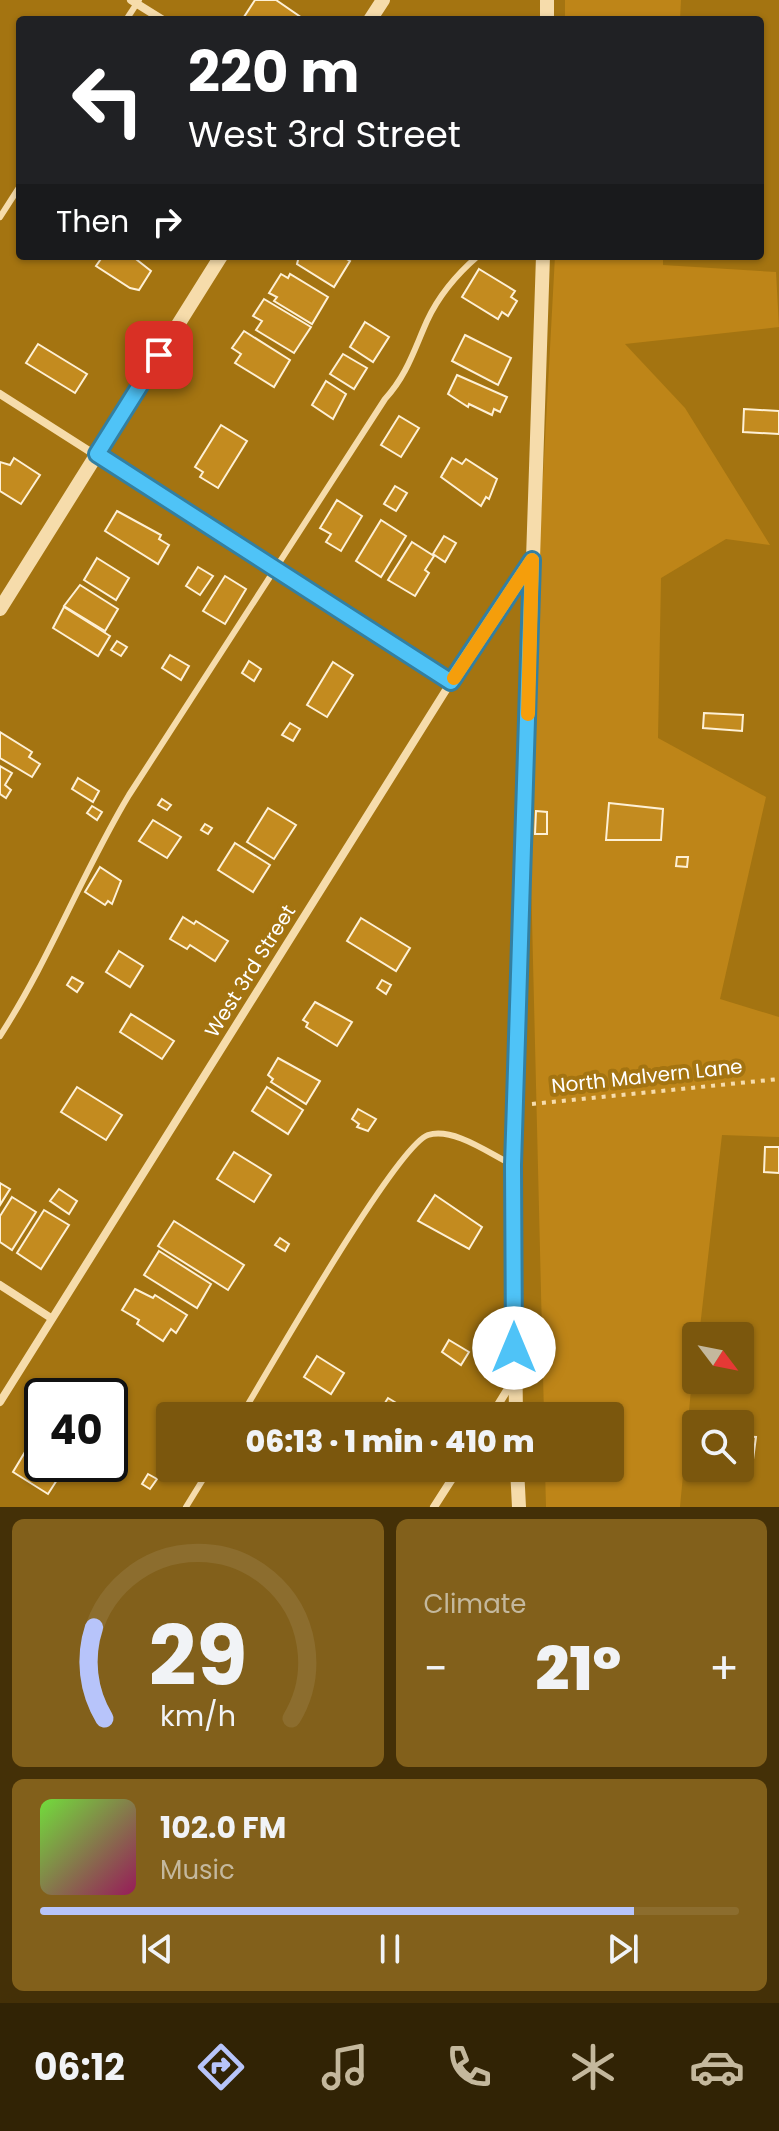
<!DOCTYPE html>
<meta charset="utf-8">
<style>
:root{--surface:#7b570d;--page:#82601b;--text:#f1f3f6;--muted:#c4b89d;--line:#8c6d2e;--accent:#b7c4fa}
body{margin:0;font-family:Poppins,sans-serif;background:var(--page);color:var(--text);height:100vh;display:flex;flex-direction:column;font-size:30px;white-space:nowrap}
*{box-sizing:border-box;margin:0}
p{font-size:26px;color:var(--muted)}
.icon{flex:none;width:44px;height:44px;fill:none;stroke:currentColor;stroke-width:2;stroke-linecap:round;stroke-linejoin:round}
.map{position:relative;height:1507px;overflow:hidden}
.drawer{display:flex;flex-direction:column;gap:12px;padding:12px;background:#443007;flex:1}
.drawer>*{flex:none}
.guide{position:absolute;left:16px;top:16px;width:748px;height:244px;border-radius:8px;box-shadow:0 2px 6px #0004;background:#202124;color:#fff;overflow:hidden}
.needle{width:52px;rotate:122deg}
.tools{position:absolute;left:682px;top:1322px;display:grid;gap:16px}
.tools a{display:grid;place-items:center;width:72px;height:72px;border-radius:8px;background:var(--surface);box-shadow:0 2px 6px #0004;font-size:40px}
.speed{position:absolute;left:24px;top:1378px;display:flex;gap:16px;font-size:40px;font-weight:700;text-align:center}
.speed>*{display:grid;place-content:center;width:104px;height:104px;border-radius:50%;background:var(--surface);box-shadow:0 2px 6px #0004;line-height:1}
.speed .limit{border:4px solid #111;border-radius:12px;background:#fff;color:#111}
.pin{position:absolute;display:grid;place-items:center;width:68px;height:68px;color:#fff;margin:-34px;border-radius:16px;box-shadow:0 4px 12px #0006}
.me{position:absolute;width:88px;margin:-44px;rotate:0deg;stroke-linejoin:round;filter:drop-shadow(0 0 6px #0008)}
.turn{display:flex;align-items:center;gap:28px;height:168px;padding:0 40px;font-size:36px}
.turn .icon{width:104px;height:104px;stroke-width:2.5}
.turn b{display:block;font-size:56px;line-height:68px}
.then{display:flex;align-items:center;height:76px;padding:0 40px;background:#0003;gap:16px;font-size:30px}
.big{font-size:60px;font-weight:800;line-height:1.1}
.drawer .widget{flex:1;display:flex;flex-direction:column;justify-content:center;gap:12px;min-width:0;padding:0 28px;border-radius:12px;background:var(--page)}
.drawer .dial{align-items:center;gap:0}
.dial svg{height:208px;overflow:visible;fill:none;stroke:var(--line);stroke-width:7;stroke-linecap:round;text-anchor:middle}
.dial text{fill:var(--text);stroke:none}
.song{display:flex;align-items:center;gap:24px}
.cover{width:96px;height:96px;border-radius:12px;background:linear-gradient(135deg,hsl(100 70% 55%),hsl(330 70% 35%))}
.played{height:8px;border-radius:4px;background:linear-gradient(90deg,var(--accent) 85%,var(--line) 85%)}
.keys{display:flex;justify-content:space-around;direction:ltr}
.heat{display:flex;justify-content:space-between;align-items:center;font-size:44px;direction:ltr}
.drawer .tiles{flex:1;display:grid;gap:12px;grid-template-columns:1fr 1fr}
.widget:last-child{grid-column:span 2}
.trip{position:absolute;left:156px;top:1402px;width:468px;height:80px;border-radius:8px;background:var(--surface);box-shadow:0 2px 6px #0004;font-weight:800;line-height:80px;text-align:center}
.tabs{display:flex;height:128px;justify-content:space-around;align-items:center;background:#312305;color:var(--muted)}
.tabs .icon{width:56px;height:56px}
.tabs .selected{color:var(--accent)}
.tabs b{font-size:36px;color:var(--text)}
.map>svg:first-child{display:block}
.green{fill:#be8518}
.building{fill:#c38b1f;stroke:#fef0d5;stroke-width:2}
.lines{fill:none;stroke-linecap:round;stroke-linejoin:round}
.path{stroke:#f6dcab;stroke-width:4;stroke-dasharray:4 6;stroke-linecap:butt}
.service{stroke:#f6dcab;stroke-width:6}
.minor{stroke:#f6dcab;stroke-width:8}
.tertiary{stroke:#f6dcab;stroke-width:14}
.route-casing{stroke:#337fa1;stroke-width:20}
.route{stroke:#4fc3f7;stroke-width:14}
.slow{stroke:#f59e0b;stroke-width:14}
.labels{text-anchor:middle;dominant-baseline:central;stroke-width:8;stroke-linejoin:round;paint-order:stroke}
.street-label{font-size:20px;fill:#fff;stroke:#a47411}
</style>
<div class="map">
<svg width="779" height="1507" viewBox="0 0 779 1507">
<rect width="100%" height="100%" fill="#a47411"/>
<g class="green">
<path d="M565,0h116l-1,20h-115z"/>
<path d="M555,256h108v9l113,7 3,55 -154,17 60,64 85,137 -44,-6 -65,39 -3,160 108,59 -46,202 59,18v120l-57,-2 -23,201h-3l-16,171h-134l-1,-39h65v-52h-66l-16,-662z"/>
</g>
<g class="building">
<path d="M255,0h21l29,20h-56l-5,-3z"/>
<path d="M103,256h29l19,15 -12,19 -9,-2 -34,-22z"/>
<path d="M299,256h42l9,5 -16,26 -37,-23z"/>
<path d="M479,269l36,22 -4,6 6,4 -9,15 -6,-4 -4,7 -36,-22z"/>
<path d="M281,274l7,4 2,-4 38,23 -16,27 -38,-23 3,-4 -8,-4z"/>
<path d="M264,299l47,28 -17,26 -38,-23 6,-9 -9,-5z"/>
<path d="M365,322l24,15 -16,25 -23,-15z"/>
<path d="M244,331l46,29 -16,27 -39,-24 6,-9 -9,-6z"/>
<path d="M465,335l46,23 -13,27 -46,-24z"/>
<path d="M38,344l49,30 -12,19 -49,-30z"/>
<path d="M343,354l24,14 -13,21 -24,-15z"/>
<path d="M457,375l50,22 -7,15 -6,-3 -2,6 -23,-11 -1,3 -20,-13z"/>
<path d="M326,381l20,13 -13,25 -21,-14z"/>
<path d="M744,409l35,2v23l-36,-2z"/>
<path d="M399,416l20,12 -18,29 -20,-12z"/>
<path d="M221,425l26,16 -29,47 -18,-11 3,-5 -8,-5z"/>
<path d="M14,458l26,17 -19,29 -21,-13v-29l10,3z"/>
<path d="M452,458l10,6 4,-5 31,20 -8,20 -3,-2 -5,9 -40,-29z"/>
<path d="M395,486l12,7 -11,18 -12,-7z"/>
<path d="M337,500l25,16 -21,35 -15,-9 5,-8 -11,-6z"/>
<path d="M117,511l44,24 -2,4 10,6 -11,19 -53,-33z"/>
<path d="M381,520l25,16 -25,41 -25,-16z"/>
<path d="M444,536l12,7 -11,19 -12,-8z"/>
<path d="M412,542l22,14 -9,14 4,3 -14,23 -27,-16z"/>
<path d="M97,558l32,20 -13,22 -32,-20z"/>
<path d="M198,567l15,9 -13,19 -14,-9z"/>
<path d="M225,576l21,13 -21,35 -22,-13z"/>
<path d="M80,585l38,24 -13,22 -41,-25z"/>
<path d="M64,607l46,29 -12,20 -45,-28z"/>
<path d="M117,641l10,6 -6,9 -10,-6z"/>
<path d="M170,655l19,11 -8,14 -19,-12z"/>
<path d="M249,661l12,8 -7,12 -12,-8z"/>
<path d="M333,662l20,13 -26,42 -20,-12z"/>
<path d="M704,713l39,2 -1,16 -39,-3z"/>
<path d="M290,723l10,6 -7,12 -11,-6z"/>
<path d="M0,732l32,20 -3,5 11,7 -8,13 -32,-19z"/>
<path d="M0,766l12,7 -7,12 6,5 -5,8 -6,-4z"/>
<path d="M78,778l21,13 -6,11 -21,-13z"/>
<path d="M162,799l9,6 -4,5 -9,-5z"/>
<path d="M609,803l54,6 -2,31h-55z"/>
<path d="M92,806l10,6 -5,8 -10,-7z"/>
<path d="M268,808l28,17 -22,34 -27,-17z"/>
<path d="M536,811l11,1v22h-12z"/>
<path d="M153,820l28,17 -14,21 -28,-17z"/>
<path d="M205,824l7,4 -4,6 -7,-4z"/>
<path d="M235,843l35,22 -17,27 -35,-22z"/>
<path d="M677,857h11l-1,10 -11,-1z"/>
<path d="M100,867l21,14 -9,23 -4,-3 -3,4 -20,-13z"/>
<path d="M183,917l11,7 2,-3 32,20 -13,20 -25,-16 -3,4 -17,-10z"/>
<path d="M361,918l49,30 -14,23 -49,-30z"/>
<path d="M119,951l24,15 -13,21 -24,-15z"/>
<path d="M72,977l11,6 -6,9 -10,-7z"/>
<path d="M382,980l9,5 -5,9 -9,-6z"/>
<path d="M315,1002l37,20 -15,24 -31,-19 2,-4 -5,-3z"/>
<path d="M131,1014l43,27 -12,18 -42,-27z"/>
<path d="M278,1058l42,23 -14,23 -35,-22 2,-3 -5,-4z"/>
<path d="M77,1087l45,28 -16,25 -45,-28z"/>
<path d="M267,1087l36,23 -15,24 -36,-23z"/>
<path d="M358,1109l18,10 -8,12 -11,-4 2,-3 -7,-5z"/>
<path d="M765,1147h14v26l-15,-1z"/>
<path d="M234,1152l37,23 -17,27 -37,-23z"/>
<path d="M0,1183l10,6 -10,16z"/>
<path d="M59,1189l18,12 -8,13 -19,-13z"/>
<path d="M435,1195l47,32 -13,22 -51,-28z"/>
<path d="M12,1197l24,15 -24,38 -12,-8v-26z"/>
<path d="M44,1210l25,15 -28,44 -24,-16z"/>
<path d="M174,1221l70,44 -16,25 -70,-44z"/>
<path d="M280,1238l9,6 -4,7 -10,-6z"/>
<path d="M159,1251l52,33 -14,24 -53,-33z"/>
<path d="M135,1289l18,9 2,-3 32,20 -11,18 -5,-4 -8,12 -26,-17 2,-4 -17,-10z"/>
<path d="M449,1340l20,12 -8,13 -19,-13z"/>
<path d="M317,1356l27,17 -13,21 -27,-17z"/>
<path d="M388,1398l30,18 -40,-2z"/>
<path d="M42,1431v20l-9,-6z"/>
<path d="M740,1436l16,1 -4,30 -12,-2z"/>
<path d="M28,1447l14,9v8h13l9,5 -16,25 -35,-22z"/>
<path d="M63,1464h28l-10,11z"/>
<path d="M148,1474l9,5 -7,10 -8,-5z"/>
</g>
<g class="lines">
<path class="path" d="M532,1104l247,-25"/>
<g class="service">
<path d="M126,20l13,-20"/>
<path d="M0,217l20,-31"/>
<path d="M0,1036c50,-77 82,-163 129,-241l256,-396c22,-24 29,-49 42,-78 12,-26 30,-47 51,-65"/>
<path d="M241,1416c26,-43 155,-270 187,-281 26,-8 62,19 85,30"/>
<path d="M186,1507l24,-39"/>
</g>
<g class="minor">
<path d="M131,0l32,20"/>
<path d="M0,394l451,288"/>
<path d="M0,1285l51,33"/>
<path d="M0,1402l451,-720 81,-122"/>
<path d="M491,1416l23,-37"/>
<path d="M434,1507l25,-39"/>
</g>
<g class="tertiary">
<path d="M370,20l13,-20"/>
<path d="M547,20v-20"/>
<path d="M0,609l221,-353"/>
<path d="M516,1416l-3,-251 30,-909"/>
<path d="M517,1468l2,39"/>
</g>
</g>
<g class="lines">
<defs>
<path id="route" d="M159,355l-62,99 354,228 81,-122 -19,605 1,183"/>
</defs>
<use href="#route" class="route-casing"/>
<use href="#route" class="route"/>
<path class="slow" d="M454,678l78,-118 -4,154"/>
</g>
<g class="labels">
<g class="street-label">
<text transform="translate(250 971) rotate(-58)">West 3rd Street</text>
<text transform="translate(647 1076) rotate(-6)">North Malvern Lane</text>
</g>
</g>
</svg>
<div class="tools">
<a><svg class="needle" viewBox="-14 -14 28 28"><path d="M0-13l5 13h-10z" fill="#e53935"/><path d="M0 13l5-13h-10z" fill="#c4b89d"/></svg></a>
<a><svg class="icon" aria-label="search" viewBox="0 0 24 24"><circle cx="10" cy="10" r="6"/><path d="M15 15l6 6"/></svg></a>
</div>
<div class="speed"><div class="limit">40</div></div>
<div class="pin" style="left:159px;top:355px;background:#d93025"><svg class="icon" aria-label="arrive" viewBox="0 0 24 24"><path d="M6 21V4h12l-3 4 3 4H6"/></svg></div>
<svg class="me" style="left:514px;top:1348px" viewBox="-20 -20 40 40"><circle r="19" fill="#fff"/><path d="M0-13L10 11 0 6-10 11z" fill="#4fc3f7"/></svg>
<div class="trip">06:13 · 1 min · 410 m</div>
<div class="guide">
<div class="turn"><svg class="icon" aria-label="left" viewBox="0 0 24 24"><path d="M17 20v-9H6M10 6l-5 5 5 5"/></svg><div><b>220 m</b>West 3rd Street</div></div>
<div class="then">Then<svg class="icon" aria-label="right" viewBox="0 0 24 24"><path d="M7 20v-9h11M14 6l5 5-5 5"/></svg></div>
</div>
</div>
<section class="drawer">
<div class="tiles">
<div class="widget dial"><svg viewBox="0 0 100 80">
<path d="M14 69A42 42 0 1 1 86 69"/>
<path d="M14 69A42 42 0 0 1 10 34" stroke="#b7c4fa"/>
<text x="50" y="56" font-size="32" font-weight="700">29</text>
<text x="50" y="72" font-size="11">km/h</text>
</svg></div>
<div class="widget"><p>Climate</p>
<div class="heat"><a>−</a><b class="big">21°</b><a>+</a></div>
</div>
<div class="widget">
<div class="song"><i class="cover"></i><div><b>102.0 FM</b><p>Music</p></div></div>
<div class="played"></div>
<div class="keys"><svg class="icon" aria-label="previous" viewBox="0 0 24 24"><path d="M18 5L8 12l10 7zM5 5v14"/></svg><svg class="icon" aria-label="pause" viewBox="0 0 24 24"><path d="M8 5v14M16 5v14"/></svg><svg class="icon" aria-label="next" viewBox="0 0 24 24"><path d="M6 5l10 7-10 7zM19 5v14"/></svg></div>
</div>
</div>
</section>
<nav class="tabs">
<b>06:12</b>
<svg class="icon selected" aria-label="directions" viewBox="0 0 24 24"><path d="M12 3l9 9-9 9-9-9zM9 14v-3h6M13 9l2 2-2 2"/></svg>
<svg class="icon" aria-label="music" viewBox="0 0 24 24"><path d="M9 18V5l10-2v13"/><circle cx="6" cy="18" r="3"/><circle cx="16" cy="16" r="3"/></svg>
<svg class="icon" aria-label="phone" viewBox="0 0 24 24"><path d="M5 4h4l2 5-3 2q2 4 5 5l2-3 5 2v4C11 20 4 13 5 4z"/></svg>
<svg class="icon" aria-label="climate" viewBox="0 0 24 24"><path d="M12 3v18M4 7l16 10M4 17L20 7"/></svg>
<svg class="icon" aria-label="car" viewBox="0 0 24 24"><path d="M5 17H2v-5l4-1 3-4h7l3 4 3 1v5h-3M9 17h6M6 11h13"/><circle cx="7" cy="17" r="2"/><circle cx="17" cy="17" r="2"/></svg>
</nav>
